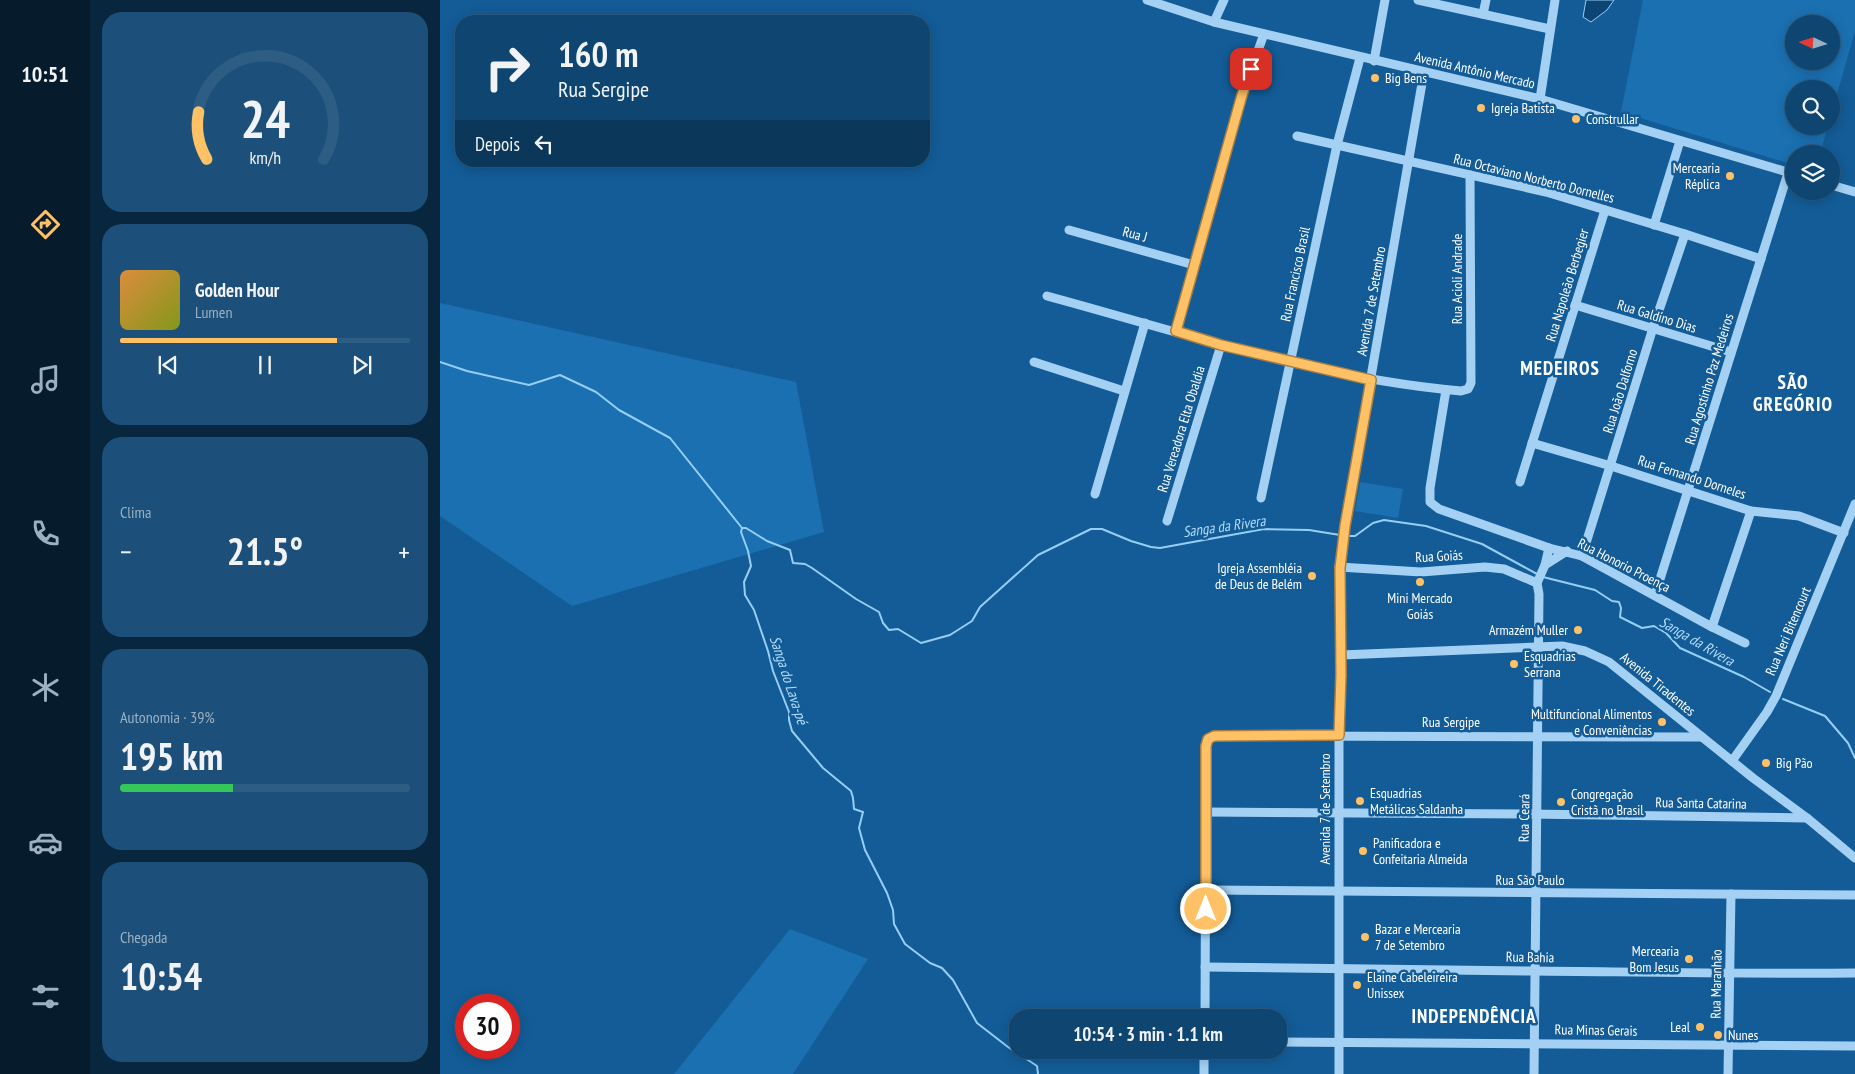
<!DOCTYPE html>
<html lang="pt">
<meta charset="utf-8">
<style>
:root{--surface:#0e4571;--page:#1c4f79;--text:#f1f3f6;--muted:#9bb1c3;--line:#2e5d84;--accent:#ffc166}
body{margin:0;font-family:"PT Sans Narrow",sans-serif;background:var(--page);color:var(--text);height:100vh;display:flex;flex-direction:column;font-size:19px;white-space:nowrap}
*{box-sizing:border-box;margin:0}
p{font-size:16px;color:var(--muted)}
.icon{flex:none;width:28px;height:28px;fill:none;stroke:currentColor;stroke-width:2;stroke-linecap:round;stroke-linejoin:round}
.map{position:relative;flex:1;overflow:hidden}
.drawer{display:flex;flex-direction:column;gap:12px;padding:12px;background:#08263e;width:350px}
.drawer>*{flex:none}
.guide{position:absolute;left:15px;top:15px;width:475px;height:152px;border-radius:20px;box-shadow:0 2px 12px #0003,0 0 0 1px var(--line);background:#0e4571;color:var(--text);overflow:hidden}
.needle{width:32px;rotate:274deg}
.tools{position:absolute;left:1345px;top:15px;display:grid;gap:10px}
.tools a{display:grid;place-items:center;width:55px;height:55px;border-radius:50%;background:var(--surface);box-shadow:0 2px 12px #0003,0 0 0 1px var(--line);font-size:25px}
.speed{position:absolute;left:15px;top:994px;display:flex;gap:10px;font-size:25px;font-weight:700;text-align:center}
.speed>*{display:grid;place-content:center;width:65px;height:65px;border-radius:50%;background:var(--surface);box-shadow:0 2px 12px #0003,0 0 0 1px var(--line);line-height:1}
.speed .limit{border:8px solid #d22;background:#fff;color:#111}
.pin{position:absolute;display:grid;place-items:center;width:42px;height:42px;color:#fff;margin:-21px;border-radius:10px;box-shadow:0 2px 8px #0006}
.me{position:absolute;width:55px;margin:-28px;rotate:0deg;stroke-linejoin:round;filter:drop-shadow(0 0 4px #0008)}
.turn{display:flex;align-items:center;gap:18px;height:105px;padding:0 20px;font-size:22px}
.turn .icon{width:65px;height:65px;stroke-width:2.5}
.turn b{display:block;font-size:35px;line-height:42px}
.then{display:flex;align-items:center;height:48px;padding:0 20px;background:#0003;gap:10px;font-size:19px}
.big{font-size:38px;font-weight:700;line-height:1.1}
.drawer .tile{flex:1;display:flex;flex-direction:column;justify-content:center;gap:8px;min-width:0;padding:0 18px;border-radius:20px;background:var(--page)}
.drawer .dial{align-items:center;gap:0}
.dial svg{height:130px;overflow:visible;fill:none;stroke:var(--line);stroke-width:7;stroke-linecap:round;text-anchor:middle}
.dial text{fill:var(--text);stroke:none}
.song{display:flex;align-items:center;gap:15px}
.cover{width:60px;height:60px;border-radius:8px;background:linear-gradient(135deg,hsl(30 70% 55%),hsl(70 70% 35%))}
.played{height:5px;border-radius:2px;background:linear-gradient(90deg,var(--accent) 75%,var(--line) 75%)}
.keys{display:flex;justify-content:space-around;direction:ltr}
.heat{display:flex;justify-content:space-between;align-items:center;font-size:28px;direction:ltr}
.charge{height:8px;border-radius:4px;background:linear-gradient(90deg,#34c759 39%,var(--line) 0)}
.trip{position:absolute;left:569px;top:1009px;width:278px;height:50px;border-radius:20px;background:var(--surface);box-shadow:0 2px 12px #0003,0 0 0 1px var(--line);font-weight:700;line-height:50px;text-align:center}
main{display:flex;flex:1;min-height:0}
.tabs{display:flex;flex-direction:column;width:90px;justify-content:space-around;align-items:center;background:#061c2d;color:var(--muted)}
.tabs .icon{width:35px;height:35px}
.tabs .on{color:var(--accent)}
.tabs b{font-size:22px;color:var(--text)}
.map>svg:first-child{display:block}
.green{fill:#1b70b1;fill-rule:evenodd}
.water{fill:#0c4473;stroke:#96cef6}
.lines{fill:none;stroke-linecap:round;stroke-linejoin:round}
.stream{stroke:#96cef6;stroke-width:2}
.minor{stroke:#a4d1f3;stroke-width:9}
.route-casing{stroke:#a67d42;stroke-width:12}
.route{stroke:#ffc166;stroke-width:9}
.poi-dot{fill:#ffc166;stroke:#135c97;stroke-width:2}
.labels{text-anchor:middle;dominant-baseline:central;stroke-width:5;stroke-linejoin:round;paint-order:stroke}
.street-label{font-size:14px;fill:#fff;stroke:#135c97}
.poi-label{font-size:14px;fill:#fff;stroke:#135c97;text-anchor:start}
.water-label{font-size:15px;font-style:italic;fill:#b1daf9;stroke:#135c97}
.district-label{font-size:19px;font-weight:bold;letter-spacing:1px;fill:#fff;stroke:#135c97}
</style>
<main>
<nav class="tabs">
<b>10:51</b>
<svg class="icon on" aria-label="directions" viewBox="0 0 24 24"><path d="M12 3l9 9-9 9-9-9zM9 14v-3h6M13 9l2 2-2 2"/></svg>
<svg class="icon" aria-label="music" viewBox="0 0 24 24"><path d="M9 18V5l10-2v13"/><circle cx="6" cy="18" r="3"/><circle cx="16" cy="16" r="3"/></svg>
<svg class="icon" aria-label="phone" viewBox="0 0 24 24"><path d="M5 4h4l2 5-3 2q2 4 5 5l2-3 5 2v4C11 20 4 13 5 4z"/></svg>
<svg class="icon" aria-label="climate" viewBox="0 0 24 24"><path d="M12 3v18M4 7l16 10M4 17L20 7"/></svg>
<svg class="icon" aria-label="car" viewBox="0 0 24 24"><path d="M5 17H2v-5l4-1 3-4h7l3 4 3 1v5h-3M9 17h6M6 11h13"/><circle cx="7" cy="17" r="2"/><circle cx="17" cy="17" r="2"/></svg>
<svg class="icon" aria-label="filters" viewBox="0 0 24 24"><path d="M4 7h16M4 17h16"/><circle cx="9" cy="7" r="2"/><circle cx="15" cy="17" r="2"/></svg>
</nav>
<section class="drawer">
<div class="tile dial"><svg viewBox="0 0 100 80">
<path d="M14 69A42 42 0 1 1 86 69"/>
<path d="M14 69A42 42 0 0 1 9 40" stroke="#ffc166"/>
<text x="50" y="56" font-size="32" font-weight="700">24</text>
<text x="50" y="72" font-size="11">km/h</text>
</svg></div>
<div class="tile">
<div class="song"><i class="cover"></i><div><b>Golden Hour</b><p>Lumen</p></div></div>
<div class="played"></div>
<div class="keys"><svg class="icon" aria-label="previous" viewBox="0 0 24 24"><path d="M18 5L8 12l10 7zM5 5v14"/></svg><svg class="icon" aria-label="pause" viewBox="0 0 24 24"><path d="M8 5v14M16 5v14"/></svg><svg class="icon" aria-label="next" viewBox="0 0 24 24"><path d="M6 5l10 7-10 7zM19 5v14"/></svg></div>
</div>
<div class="tile"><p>Clima</p>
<div class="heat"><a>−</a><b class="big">21.5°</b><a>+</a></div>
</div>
<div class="tile"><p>Autonomia · 39%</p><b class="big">195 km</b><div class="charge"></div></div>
<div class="tile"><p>Chegada</p><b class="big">10:54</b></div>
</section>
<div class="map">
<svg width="1415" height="1074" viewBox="0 0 1415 1074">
<rect width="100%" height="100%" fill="#135c97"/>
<g class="green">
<path d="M1203,0h212v31l-24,84v-26h-37v37h34l-8,28h-26v11l-173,-53zM1354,24h37v37h-37z"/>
<path d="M0,303l356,79 28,150 -252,74 -132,-90z"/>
<path d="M920,482l43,7 -5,29 -43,-7z"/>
<path d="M350,929l78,30 -75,115h-119z"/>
</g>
<path class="water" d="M1146,0h28l-7,10 -16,12 -8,-5z"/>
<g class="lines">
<g class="stream">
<path d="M0,362l27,9 62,14 31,-10 36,17 23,18 51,28 72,90"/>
<path d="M302,528h4l21,13 23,9 3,13 12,1 7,4 44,31 23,13 4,11 6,7 9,-1 23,14 29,-8 22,-14 8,-14 58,-52 53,-26h11l29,12 20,6 9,1 104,-19 45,1 31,5"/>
<path d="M302,528l-1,4 7,19 3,15 -7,16 1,13 9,15 14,41 5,20 16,41v8l3,11 31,37 28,23 2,7 1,11 9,3 -4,16 6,22 22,43 6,17 1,14 11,20 25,19 12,5 11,12 24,43 31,24 23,15 6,4 1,8"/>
<path d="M907,536h8l18,-13 11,-3 42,6 56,18 55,30"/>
<path d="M1103,577l52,13 17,11 7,1 2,6 -1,9 22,11 12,-2 12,7 14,15 64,29 26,15"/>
<path d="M1343,699l42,17 23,27 7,15"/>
</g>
<g class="minor">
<path d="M707,0l67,22 326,77 254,75"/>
<path d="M978,0l132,29"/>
<path d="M1043,14l3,-14"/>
<path d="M774,22l10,-22"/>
<path d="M934,61l11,-61"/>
<path d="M1100,99l15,-99"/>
<path d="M857,136l249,56 139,42 76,25"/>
<path d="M1391,185l24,7"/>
<path d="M1214,225l26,-84"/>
<path d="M629,230l125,35"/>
<path d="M607,296c136,37 273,83 414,95l7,-2 3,-6 -1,-208"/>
<path d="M1135,305l156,47"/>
<path d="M736,331l66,-236 22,-61"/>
<path d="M594,362l90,29"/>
<path d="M1006,390l-16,98v14l9,7 110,39 33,8 130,71 33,16"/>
<path d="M1092,443l79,23 140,45 48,5 45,17"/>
<path d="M1080,482l85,-272"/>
<path d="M655,494l50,-171"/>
<path d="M821,498l76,-353 23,-87"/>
<path d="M727,521l54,-176"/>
<path d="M1142,556l71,-228 32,-94"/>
<path d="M1105,565l22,-14"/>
<path d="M899,567l82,5 64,-5 19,2 33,14"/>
<path d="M1215,595l133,-422"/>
<path d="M1272,627l39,-116"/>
<path d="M901,655l221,-9 23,5 24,11 144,116 54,40 48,40"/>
<path d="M1292,761l35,-49 9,-16 79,-192"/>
<path d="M765,812l323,2 279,4"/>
<path d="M766,890l649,5"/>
<path d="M765,967c110,2 219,2 329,4 107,1 214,3 321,2"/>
<path d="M765,1018l1,-272 2,-7 6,-3 488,1"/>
<path d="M838,1042l577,4"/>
<path d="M764,1074v-24"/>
<path d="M899,1074v-339l2,-60 -2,-108 6,-41 79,-454"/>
<path d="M1094,1074l5,-480 -2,-11 8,-18 4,-17"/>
<path d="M1288,1074l3,-180"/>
</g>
</g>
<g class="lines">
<defs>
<path id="route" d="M766,909v-163l2,-7 6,-3 125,-1 2,-60 -1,-107 5,-42 26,-146 -150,-35 -45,-14 66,-236 9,-26"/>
</defs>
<use href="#route" class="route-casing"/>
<use href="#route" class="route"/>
</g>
<g class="poi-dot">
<circle cx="935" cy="78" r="5"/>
<circle cx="1041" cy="108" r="5"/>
<circle cx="1136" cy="119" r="5"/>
<circle cx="1290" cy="176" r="5"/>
<circle cx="872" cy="576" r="5"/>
<circle cx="980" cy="582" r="5"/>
<circle cx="1138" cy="630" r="5"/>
<circle cx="1074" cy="664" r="5"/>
<circle cx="1222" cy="722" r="5"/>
<circle cx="1326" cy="763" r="5"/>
<circle cx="920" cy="801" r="5"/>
<circle cx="1121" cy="802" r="5"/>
<circle cx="923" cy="851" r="5"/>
<circle cx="925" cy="937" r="5"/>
<circle cx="1249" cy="959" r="5"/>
<circle cx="917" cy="985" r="5"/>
<circle cx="1260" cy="1027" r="5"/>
<circle cx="1278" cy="1035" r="5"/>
</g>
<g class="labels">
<g class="street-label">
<text transform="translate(1035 70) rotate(13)">Avenida Antônio Mercado</text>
<text transform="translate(1094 178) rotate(14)">Rua Octaviano Norberto Dornelles</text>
<text transform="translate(695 234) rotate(15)">Rua J</text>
<text transform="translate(855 274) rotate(-78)">Rua Francisco Brasil</text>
<text transform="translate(1017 279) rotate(-90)">Rua Acioli Andrade</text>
<text transform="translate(1127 285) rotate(-73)">Rua Napoleão Berbegier</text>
<text transform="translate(931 301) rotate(-80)">Avenida 7 de Setembro</text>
<text transform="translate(1217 316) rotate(17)">Rua Galdino Dias</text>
<text transform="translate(1269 379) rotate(-73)">Rua Agostinho Paz Medeiros</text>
<text transform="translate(1180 391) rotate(-73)">Rua João Dalforno</text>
<text transform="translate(741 429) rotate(-73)">Rua Vereadora Elta Obaldia</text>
<text transform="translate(1252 477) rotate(18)">Rua Fernando Dorneles</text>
<text transform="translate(999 556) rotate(-3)">Rua Goiás</text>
<text transform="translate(1184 565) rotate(27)">Rua Honorio Proença</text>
<text transform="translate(1348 631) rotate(-67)">Rua Neri Bitencourt</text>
<text transform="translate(1218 684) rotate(39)">Avenida Tiradentes</text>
<text x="1011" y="722">Rua Sergipe</text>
<text transform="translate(1261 803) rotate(1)">Rua Santa Catarina</text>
<text transform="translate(885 809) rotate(-90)">Avenida 7 de Setembro</text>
<text transform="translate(1084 818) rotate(-89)">Rua Ceará</text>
<text x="1090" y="880">Rua São Paulo</text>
<text transform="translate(1090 957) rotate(1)">Rua Bahia</text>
<text transform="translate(1276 984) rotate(-89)">Rua Maranhão</text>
<text transform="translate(1156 1030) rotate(1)">Rua Minas Gerais</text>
</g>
<g class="poi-label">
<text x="945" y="78">Big Bens</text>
<text x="1051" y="108">Igreja Batista</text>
<text x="1146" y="119">Construllar</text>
<text x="1280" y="168" text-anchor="end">Mercearia<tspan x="1280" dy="16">Réplica</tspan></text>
<text x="862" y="568" text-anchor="end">Igreja Assembléia<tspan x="862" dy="16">de Deus de Belém</tspan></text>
<text x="980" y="598" text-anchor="middle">Mini Mercado<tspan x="980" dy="16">Goiás</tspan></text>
<text x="1128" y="630" text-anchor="end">Armazém Muller</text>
<text x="1084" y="656">Esquadrias<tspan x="1084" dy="16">Serrana</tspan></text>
<text x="1212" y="714" text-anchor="end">Multifuncional Alimentos<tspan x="1212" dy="16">e Conveniências</tspan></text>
<text x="1336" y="763">Big Pão</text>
<text x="930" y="793">Esquadrias<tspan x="930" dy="16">Metálicas Saldanha</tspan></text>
<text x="1131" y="794">Congregação<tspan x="1131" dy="16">Cristã no Brasil</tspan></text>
<text x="933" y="843">Panificadora e<tspan x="933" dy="16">Confeitaria Almeida</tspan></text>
<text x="935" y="929">Bazar e Mercearia<tspan x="935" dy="16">7 de Setembro</tspan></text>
<text x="1239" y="951" text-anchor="end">Mercearia<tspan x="1239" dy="16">Bom Jesus</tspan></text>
<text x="927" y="977">Elaine Cabeleireira<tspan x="927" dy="16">Unissex</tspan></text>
<text x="1250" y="1027" text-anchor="end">Leal</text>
<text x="1288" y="1035">Nunes</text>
</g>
<g class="water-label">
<text transform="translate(784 526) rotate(-8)">Sanga da Rivera</text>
<text transform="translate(1257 641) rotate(30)">Sanga da Rivera</text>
<text transform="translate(349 680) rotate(72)">Sanga do Lava-pé</text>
</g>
<g class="district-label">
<text x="1120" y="368">MEDEIROS</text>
<text x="1353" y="382">SÃO<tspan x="1353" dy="22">GREGÓRIO</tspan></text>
<text x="1034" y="1016">INDEPENDÊNCIA</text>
</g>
</g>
</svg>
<div class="tools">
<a><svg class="needle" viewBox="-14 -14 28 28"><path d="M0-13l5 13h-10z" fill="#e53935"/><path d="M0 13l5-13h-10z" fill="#9bb1c3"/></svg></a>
<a><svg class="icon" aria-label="search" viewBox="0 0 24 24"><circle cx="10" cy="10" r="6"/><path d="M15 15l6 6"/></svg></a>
<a><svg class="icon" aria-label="layers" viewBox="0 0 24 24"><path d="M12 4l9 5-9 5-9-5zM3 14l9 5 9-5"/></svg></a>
</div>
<div class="speed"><div class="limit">30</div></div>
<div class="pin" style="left:811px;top:69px;background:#d93025"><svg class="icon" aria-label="arrive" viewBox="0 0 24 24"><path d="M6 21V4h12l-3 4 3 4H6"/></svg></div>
<svg class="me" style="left:766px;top:909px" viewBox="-20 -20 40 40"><circle r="17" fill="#ffc166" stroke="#fff" stroke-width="3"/><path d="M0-11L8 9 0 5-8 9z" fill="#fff"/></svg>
<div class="trip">10:54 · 3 min · 1.1 km</div>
<div class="guide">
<div class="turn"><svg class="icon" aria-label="right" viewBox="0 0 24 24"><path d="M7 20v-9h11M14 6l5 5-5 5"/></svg><div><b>160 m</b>Rua Sergipe</div></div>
<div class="then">Depois<svg class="icon" aria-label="left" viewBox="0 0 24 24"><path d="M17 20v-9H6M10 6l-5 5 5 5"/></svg></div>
</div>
</div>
</main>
